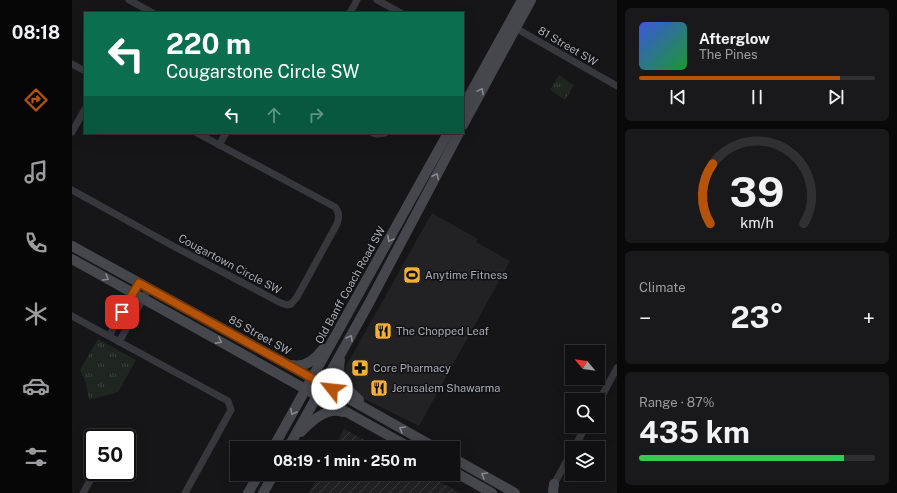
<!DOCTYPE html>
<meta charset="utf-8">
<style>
:root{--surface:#101012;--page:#19191b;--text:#f1f3f6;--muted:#9c9d9f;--line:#303032;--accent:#b45309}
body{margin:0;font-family:"Public Sans",sans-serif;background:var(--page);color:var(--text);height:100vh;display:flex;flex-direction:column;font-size:15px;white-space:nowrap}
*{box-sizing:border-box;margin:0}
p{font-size:13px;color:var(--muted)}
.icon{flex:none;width:22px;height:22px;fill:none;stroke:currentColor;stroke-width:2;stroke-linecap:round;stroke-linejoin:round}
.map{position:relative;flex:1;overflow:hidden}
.sheet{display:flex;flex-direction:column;gap:8px;padding:8px;background:#09090a;width:280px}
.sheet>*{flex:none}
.guide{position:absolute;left:12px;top:12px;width:380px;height:122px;border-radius:0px;box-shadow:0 4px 16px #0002,0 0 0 1px var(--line);background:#0b6e4f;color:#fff;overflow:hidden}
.needle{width:26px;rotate:299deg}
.tools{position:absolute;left:493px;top:345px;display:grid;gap:8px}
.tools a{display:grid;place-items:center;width:40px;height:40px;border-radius:0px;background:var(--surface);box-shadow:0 4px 16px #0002,0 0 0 1px var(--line);font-size:20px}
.speed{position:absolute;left:12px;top:429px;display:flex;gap:8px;font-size:20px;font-weight:700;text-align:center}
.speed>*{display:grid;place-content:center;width:52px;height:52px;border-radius:50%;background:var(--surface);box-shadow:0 4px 16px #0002,0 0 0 1px var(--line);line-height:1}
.speed .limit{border:2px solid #111;border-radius:6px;background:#fff;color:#111}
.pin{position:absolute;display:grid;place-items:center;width:34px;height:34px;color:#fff;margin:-17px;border-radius:8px;box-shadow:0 2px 6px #0006}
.me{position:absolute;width:44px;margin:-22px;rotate:299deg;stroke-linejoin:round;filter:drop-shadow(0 0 3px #0008)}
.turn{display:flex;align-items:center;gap:14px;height:84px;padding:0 16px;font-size:18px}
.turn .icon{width:52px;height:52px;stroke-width:2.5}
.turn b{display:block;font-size:28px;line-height:34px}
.lanes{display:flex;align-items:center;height:38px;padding:0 16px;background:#0003;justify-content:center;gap:20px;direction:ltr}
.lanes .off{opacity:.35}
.big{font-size:30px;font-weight:700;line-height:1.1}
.sheet .widget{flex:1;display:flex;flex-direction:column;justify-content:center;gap:6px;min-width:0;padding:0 14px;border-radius:6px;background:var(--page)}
.sheet .dial{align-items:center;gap:0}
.dial svg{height:104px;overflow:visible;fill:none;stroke:var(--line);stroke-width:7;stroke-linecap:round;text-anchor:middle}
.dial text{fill:var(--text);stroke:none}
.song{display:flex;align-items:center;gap:12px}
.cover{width:48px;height:48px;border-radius:6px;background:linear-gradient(135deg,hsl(230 70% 55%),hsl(130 70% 35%))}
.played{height:4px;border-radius:2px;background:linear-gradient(90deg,var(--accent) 85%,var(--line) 85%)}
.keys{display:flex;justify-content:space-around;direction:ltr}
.heat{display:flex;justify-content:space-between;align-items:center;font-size:22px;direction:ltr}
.charge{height:6px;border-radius:3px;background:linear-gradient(90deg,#34c759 87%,var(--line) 0)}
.trip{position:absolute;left:158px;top:441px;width:230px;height:40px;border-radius:0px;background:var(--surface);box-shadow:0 4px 16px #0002,0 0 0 1px var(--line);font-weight:700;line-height:40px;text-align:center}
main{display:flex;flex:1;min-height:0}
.menu{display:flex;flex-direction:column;width:72px;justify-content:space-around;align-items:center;background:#060607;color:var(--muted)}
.menu .icon{width:28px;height:28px}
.menu .current{color:var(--accent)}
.menu b{font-size:18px;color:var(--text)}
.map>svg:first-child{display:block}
.built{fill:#222225}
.industrial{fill:url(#industrial-furrows)}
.park{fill:url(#park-tufts)}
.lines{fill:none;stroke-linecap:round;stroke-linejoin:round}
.street{stroke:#37383d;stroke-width:7}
.secondary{stroke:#45474d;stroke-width:10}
.oneway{stroke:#858993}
.route-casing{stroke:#753606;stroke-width:10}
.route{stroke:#b45309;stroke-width:7}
.labels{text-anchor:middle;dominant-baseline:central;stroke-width:3;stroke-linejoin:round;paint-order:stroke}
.street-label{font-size:11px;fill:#a8adb8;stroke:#111113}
.poi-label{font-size:11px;fill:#a8adb8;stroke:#111113;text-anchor:start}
</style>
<main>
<nav class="menu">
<b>08:18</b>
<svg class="icon current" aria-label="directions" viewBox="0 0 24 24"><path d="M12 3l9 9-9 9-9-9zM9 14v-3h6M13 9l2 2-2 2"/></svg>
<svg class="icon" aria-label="music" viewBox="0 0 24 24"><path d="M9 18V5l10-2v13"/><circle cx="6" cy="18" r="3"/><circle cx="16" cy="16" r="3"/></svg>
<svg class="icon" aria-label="phone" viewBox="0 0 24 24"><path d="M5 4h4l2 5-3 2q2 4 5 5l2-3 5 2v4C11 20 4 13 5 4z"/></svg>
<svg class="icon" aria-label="climate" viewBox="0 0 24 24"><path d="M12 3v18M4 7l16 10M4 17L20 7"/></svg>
<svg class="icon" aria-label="car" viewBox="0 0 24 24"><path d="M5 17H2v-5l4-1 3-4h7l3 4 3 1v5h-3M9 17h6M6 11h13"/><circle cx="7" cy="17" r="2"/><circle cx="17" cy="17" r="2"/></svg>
<svg class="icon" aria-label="filters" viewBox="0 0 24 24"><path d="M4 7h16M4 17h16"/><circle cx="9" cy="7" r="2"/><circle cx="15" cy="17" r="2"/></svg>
</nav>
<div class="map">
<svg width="545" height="493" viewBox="0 0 545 493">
<defs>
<pattern id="industrial-furrows" width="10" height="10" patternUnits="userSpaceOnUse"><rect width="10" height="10" fill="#222225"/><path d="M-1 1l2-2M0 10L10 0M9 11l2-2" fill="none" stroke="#3f3f43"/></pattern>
<pattern id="park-tufts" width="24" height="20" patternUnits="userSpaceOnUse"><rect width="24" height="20" fill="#1e261f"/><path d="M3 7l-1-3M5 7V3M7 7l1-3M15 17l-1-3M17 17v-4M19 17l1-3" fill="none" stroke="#3c433d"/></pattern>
</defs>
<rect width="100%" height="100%" fill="#161618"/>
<path class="built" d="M360,213l46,26 -2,3 34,19 -91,165 -57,-28 -11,-11 -6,-19z"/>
<g class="industrial">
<path d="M272,429l35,19h-45z"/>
<path d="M247,474h107l34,19h-151z"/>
</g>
<g class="park">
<path d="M487,75l15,10 -9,15 -15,-10z"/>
<path d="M26,339l38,21 -18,32 -29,8 -3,-17 -6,-13z"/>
</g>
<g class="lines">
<g class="street">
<path d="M57,0l24,13"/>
<path d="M305,0l24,13"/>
<path d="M278,13l7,-13"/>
<path d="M440,26l105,60"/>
<path d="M0,64l13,7"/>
<path d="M0,132l13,-23"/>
<path d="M301,133l4,1 8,-1"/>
<path d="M147,145l7,-12"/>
<path d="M0,190l101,56 108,57 6,2 4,-1 6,-7 40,-73c2,-6 3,-11 -2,-17l-138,-74"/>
<path d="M0,316l156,85 3,9 -46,83"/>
<path d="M37,336l30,-53"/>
<path d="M47,342l30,-54"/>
<path d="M526,403l19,-35"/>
<path d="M502,448l12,-22"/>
<path d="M480,488l20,-37"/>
<path d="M11,493l12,-21"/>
</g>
<g class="secondary">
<path d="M391,107l59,-107"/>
<path d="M391,125l68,-125"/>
<path d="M0,246l215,118 149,84"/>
<path d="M0,259l339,189"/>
<path d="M268,360c-4,20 5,27 19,40"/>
<path d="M219,365c14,3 24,-5 32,-16"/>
<path d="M229,432c10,-11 26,-26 42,-20"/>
<path d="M201,448l175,-315"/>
<path d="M216,448l80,-143 91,-172"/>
<path d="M381,458l62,35"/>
<path d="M381,471l39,22"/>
<path d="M176,493l11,-19"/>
<path d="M191,493l11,-19"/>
<path d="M481,493l1,-9"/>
</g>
</g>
<defs><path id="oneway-chevron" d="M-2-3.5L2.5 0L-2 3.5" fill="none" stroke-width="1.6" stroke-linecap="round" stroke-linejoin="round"/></defs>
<g class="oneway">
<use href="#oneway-chevron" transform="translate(409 91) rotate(-62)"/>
<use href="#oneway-chevron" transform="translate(364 176) rotate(-63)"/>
<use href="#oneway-chevron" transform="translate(318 239) rotate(119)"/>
<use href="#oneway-chevron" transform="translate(34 278) rotate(30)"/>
<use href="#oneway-chevron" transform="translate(278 338) rotate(-61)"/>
<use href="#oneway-chevron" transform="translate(147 341) rotate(29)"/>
<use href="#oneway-chevron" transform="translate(221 412) rotate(119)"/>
<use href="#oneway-chevron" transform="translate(330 429) rotate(-150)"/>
<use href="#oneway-chevron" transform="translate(412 475) rotate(-150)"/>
</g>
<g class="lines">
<defs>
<path id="route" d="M50,312l17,-29 193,106"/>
</defs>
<use href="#route" class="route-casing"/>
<use href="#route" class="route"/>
</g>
<defs>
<symbol id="stadium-square" viewBox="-11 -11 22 22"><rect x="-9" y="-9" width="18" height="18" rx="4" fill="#f2b134" stroke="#111113"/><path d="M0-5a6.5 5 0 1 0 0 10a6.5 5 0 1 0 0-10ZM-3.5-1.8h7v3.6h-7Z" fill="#111"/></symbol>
<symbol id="restaurant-square" viewBox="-11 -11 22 22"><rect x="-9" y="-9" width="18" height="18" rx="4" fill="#f2b134" stroke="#111113"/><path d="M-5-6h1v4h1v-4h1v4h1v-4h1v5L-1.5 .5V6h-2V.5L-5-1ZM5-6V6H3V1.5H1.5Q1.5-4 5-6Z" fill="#111"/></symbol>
<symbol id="pharmacy-square" viewBox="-11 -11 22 22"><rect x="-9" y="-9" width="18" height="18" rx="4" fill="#f2b134" stroke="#111113"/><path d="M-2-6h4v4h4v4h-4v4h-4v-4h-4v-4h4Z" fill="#111"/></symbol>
</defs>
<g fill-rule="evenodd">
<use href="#stadium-square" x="330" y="265" width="20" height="20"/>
<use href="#restaurant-square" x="301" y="321" width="20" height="20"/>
<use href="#pharmacy-square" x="278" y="358" width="20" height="20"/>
<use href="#restaurant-square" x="297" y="378" width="20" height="20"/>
</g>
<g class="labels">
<g class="street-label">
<text transform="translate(496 46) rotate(30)">81 Street SW</text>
<text transform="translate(158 264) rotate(28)">Cougartown Circle SW</text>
<text transform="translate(278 285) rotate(-61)">Old Banff Coach Road SW</text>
<text transform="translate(188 335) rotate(29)">85 Street SW</text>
</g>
<g class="poi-label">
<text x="353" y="275">Anytime Fitness</text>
<text x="324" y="331">The Chopped Leaf</text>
<text x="301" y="368">Core Pharmacy</text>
<text x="320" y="388">Jerusalem Shawarma</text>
</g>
</g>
</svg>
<div class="tools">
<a><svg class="needle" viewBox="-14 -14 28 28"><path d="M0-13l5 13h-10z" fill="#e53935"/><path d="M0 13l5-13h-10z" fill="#9c9d9f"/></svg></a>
<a><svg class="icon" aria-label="search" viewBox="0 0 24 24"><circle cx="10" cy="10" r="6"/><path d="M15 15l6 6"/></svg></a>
<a><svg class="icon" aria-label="layers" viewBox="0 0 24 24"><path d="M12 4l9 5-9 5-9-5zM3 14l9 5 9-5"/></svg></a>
</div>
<div class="speed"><div class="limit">50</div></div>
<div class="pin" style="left:50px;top:312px;background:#d93025"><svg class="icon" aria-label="arrive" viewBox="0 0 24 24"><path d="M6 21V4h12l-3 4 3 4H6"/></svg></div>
<svg class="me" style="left:260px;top:389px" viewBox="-20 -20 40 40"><circle r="19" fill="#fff"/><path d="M0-13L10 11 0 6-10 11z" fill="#b45309"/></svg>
<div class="trip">08:19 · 1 min · 250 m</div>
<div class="guide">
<div class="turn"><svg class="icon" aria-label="left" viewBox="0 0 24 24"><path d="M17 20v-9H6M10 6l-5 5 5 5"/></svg><div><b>220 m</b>Cougarstone Circle SW</div></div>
<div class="lanes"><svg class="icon" aria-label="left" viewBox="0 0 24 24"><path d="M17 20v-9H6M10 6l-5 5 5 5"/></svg><svg class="icon off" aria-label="ahead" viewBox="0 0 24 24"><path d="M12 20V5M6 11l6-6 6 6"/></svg><svg class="icon off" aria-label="right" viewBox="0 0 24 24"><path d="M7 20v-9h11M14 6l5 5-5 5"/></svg></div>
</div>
</div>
<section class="sheet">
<div class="widget">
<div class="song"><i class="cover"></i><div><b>Afterglow</b><p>The Pines</p></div></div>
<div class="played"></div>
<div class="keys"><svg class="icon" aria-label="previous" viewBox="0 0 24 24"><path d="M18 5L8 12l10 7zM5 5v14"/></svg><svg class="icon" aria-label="pause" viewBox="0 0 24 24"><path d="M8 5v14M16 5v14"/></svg><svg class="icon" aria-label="next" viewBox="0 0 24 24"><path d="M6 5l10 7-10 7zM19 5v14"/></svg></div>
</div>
<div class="widget dial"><svg viewBox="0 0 100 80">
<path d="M14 69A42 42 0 1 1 86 69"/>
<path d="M14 69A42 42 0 0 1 16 23" stroke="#b45309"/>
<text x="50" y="56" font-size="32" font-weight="700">39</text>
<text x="50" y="72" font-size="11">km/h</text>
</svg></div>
<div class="widget"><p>Climate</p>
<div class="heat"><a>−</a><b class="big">23°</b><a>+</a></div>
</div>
<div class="widget"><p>Range · 87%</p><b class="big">435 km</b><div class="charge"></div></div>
</section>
</main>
